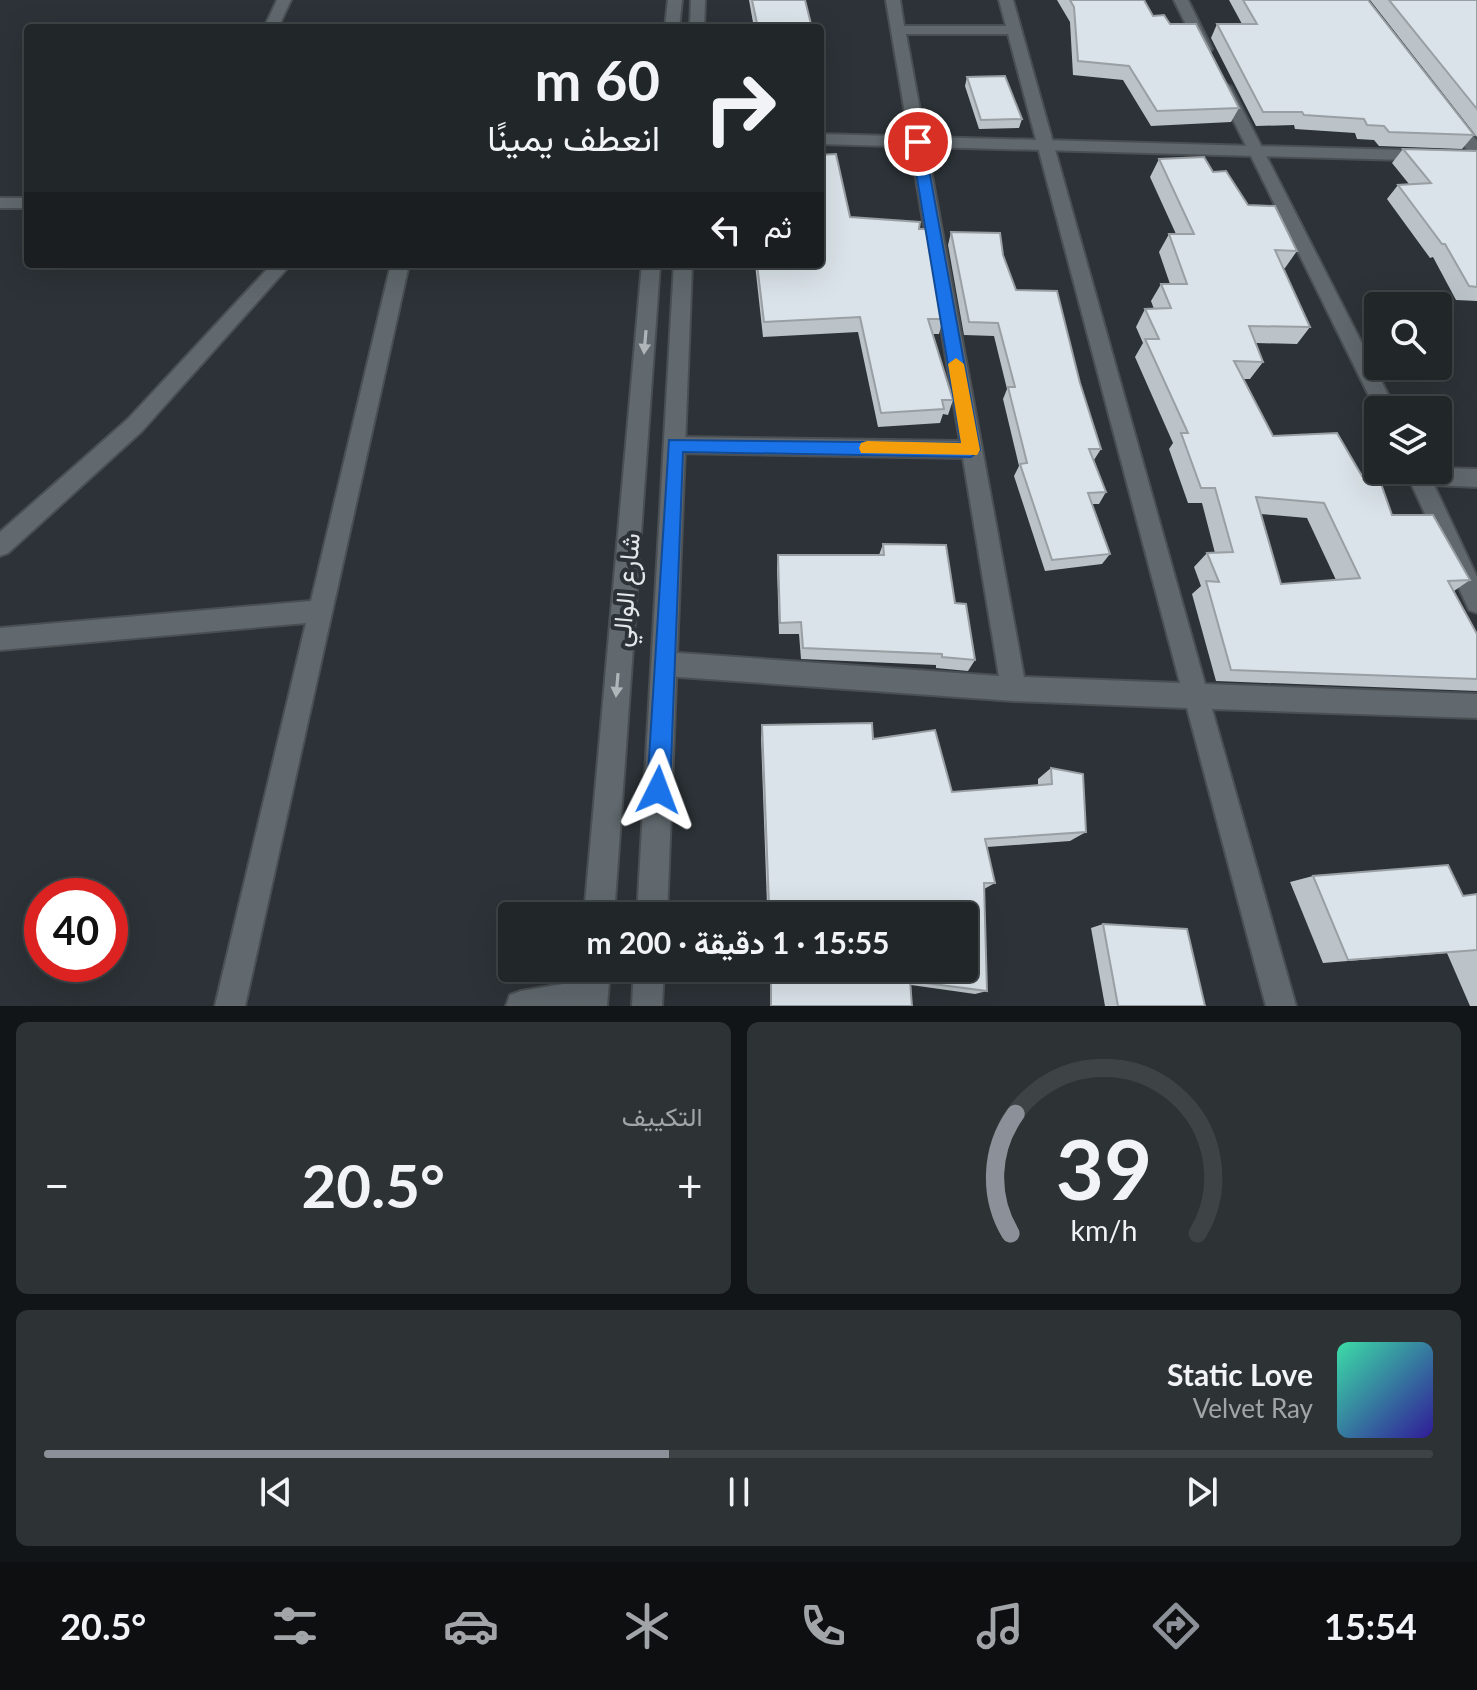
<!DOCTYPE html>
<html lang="ar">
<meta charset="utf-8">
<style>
:root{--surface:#212629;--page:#2d3235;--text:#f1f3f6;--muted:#a2a5a8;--line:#3e4346;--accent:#8c9099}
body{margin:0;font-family:Lato,Vazirmatn,sans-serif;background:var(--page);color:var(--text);direction:rtl;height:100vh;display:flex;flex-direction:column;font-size:30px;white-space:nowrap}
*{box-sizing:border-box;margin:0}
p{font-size:26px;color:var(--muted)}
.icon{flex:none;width:44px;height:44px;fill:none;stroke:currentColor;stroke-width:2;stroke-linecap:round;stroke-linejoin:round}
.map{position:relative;height:1006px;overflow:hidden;direction:ltr}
.drawer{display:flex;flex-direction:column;gap:16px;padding:16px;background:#121517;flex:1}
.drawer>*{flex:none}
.hud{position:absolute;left:24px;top:24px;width:800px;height:244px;border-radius:8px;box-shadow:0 8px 32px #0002,0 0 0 2px var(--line);direction:rtl;background:#212629;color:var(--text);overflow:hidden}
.fabs{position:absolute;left:1364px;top:292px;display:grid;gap:16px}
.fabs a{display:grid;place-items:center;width:88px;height:88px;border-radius:8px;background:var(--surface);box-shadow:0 8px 32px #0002,0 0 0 2px var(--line);font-size:40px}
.speed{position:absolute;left:24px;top:878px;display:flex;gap:16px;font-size:40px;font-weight:700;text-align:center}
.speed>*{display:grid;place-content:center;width:104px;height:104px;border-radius:50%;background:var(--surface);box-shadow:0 8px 32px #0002,0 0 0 2px var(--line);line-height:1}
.speed .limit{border:12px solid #d22;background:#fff;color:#111}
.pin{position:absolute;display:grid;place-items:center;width:68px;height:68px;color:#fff;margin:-34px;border:4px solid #fff;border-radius:50%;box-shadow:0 2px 8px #0007}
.me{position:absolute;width:88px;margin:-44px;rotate:3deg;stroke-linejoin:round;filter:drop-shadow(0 0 6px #0008)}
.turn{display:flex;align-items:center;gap:28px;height:168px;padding:0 32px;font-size:36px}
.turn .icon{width:104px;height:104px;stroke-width:2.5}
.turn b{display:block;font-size:56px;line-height:68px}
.then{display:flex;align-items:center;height:76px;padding:0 32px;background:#0003;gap:16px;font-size:30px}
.big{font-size:60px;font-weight:700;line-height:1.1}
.drawer .card{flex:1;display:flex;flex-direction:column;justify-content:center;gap:12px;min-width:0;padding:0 28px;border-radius:12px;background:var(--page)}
.drawer .dial{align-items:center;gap:0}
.dial svg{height:208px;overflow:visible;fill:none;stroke:var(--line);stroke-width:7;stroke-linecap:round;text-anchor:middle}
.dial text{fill:var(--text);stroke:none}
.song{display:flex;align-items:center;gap:24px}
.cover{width:96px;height:96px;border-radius:12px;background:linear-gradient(135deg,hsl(160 70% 55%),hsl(250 70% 35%))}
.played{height:8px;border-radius:4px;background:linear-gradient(90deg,var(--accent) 45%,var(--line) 45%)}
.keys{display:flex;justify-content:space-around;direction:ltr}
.heat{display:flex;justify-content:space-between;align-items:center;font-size:44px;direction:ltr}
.drawer .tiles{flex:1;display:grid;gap:16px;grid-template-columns:1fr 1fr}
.card:last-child{grid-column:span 2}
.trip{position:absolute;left:498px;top:902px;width:480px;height:80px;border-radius:8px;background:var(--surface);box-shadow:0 8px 32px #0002,0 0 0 2px var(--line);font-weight:700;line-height:80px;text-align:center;direction:rtl}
.menu{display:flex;height:128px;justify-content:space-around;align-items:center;background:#0d0f10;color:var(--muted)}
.menu .icon{width:56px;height:56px}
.menu .on{color:var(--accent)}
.menu b{font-size:36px;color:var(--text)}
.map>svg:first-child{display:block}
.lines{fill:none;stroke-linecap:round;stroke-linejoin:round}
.minor-casing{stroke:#4a4f53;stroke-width:4}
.tertiary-casing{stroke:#4a4f53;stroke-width:4}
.minor{fill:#61696e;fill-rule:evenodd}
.tertiary{fill:#61696e;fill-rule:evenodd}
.wall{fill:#bbc3c8;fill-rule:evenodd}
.building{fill:#dae3e9;stroke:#999fa3;stroke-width:2;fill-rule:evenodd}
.oneway{fill:#afb5b8}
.route{fill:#1a73e8;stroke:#114b97;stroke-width:2}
.slow{fill:#f59e0b}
.labels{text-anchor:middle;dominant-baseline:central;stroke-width:8;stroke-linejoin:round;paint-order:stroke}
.street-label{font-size:26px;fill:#e3e7ea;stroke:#2c3237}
</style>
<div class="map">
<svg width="1477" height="1006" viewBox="0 0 1477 1006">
<rect width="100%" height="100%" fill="#2c3237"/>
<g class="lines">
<defs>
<g id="minor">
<path d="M277,0h14l-13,28h-14z"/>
<path d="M886,0h14l4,26h102l-7,-26h14l192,684 272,10v24l-265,-9 84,297h-30l-79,-298 -173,-7 -349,-25 -9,-4 -3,-8 3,-8 9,-4 334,24 -36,-218 -288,-5 -7,-2 -3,-6 3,-6 7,-2 285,4zM906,34h102l172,649 -156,-6z"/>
<path d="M1174,0h14l24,49 -2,3 -5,1 -7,-4z"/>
<path d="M1224,83l7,4 165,323h-18v4l-2,-4 -159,-323z"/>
<path d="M1451,113l5,2 21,26v16l-6,-2 -28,-37z"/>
<rect x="0" y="198" width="28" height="10"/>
<path d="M272,264h19l-149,167 -134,122 -8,3v-24l128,-113z"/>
<path d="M391,264h18l-164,742h-30l91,-383 -306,27v-22l311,-27z"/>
<path d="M1438,468l39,1v18l-43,-2 43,92v36l-8,-3 -64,-140z"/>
<path d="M593,979l11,4 4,11 -7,12h-95l4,-11 11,-4z"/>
</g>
<g id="tertiary">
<path d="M668,0h14l-3,28h-14z"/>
<path d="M691,0h14l-1,28h-14z"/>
<path d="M820,134l657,18v10l-657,-18z"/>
<path d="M642,264h18l-46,652h-30z"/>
<path d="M674,264h18l-25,652h-30z"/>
<path d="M580,968h30l-3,38h-30z"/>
<path d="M634,968h30l-2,38h-30z"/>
</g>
</defs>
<use href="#minor" class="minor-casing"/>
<use href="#tertiary" class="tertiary-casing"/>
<use href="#minor" class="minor"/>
<use href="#tertiary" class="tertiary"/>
</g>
<g class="wall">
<path d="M749,0h56l7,28h-58z"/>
<path d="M1057,0h87l9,16 17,8 69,84 -8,14 -80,4 -28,-46 -50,-5 -3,-53z"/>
<path d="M1229,0h139l106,135 -12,14 -83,-3 -5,-6 -17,-1 -2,-6 -60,-4 -1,-4 -38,1 -45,-88 6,-14h25z"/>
<path d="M1370,0h107v137z"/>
<path d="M967,77l55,42 -3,9 -40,1 -14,-43z"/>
<path d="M1403,149l74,2v150l-21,-1 -23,-43 -3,1 -43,-59 11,-14 11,-1 -17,-21z"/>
<path d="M1159,159l54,13 84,79 -12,17h-2l27,59 -13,17 -41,-1 7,19 -13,17h-7l30,57 89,40 30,39 78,65 -16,11 23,43v57l-261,-10 -24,-87 9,-8 -7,-19 13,-14h8l-13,-50h-14l-19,-54 4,-6 -38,-86 8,-14 -7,-16 9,-18h9l-3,-8 10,-17h9l-11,-32 10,-18h7l-26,-57zM1261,514l46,4 29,62 -55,4z"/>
<path d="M850,217l69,12 24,90 -4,15h-6l20,66 -5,15 -5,-1 -3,9 -62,4 -20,-95 -95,5 -8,-73h65z"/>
<path d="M951,232l52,23 13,35 64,93 21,66 -7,11 12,32 -7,12h-7l18,50 -8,10 -57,7 -31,-95 5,-10 -16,-67 4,-10 -13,-53 -30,-1 -16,-90z"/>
<path d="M883,544l72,59 20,57 -7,11 -32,-3v-3l-135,-6 -2,-25h-20l-2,-66 1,-13h101z"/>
<path d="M762,725l111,14 79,53 86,-7v-6l13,-11 35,64 -16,9 -83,6 8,36 -11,6 3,102 -12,3 -64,-9 1,21h-142v-23l-27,-1v-14l24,-63 -6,-167z"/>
<path d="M1313,876l150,20 14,-2v112h-7l-23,-53 -124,10 -33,-81z"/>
<path d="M1103,924l102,82h-100l-14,-78z"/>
</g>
<g class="building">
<path d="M752,0h53l7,28h-54z"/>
<path d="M1070,0h74l9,16 11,-1 6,9h26l43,84 -82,3 -28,-45 -51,-5 -4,-54z"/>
<path d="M1243,0h125l106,135 -85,-3 -5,-6 -17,-1 -3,-6 -60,-4 -2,-3h-39l-46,-88h40z"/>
<path d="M1389,0h88v109z"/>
<path d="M1005,76l17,43 -41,1 -14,-43z"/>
<path d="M1403,149l74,2v136l-8,-1 -24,-42h-3l-44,-59 33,-2z"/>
<path d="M836,154l14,63 70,5 -1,7h9l15,90h-15l25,81h-11l2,9 -63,4 -21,-96 -96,5 -7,-58h63v-109z"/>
<path d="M1204,157l9,15 13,-1 22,34 27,1 22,45 -22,-1 35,77 -61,-1 14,36 -29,-1 39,75 64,-3 25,43 17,2 13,37h41l37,65 -22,1 29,53v45l-246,-9 -25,-89 13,1 -12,-29 26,-1 -18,-64h-14l-20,-55h7l-43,-94h14l-14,-30 26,-1 -10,-24h26l-18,-50h25l-35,-75zM1256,497l68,6 36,75 -79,6z"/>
<path d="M951,232l49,1 3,22 13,35 41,1 23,92 21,66h-12l17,43 -18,1 22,61 -58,6 -32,-96 7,-1 -19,-76h7l-17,-64 -29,-1z"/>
<path d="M883,544l63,1 9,58 11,1 9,56 -33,-3v-3l-139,-6 -2,-26 -21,1 -2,-68h106z"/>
<path d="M872,723l1,16 62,-9 17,62 100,-8 -1,-16 32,6 3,58 -101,7 10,44h-11l3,108 -77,-10 2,25h-141v-25l-28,-2 1,-11h220v-52h-219v-12l24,1 -7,-180z"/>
<path d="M1448,865l15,31 14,-2v56l-129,10 -35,-84z"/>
<path d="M1103,924l84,5 18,77h-87z"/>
</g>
<defs><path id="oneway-solid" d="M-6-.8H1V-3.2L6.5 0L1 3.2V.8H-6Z" transform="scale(2)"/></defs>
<g class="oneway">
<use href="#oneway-solid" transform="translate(645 342) rotate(95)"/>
<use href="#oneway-solid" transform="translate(617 685) rotate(95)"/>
</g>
<path class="route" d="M918,138l6,4 56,308 -9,7 -288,-5 -13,338 -4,8 -8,3 -7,-3 -4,-8 22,-350 292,3 -50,-301z"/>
<path class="slow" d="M956,358l8,6 16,86 -3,5 -116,-2 -2,-5 2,-5 6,-2 94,2 -13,-79z"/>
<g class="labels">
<g class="street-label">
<text transform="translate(625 590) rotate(-85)">شارع الوالي</text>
</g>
</g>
</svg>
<div class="fabs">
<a><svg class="icon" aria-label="search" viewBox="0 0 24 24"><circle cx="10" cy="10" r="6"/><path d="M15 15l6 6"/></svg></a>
<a><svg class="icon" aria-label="layers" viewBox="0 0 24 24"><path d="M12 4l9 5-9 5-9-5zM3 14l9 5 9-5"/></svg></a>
</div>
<div class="speed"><div class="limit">40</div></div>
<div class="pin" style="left:918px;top:142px;background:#d93025"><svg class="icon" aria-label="arrive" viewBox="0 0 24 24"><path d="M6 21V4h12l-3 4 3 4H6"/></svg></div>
<svg class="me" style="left:658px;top:790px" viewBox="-20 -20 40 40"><path d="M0-17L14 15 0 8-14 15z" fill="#1a73e8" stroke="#fff" stroke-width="4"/></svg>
<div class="trip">15:55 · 1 دقيقة · 200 m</div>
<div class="hud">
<div class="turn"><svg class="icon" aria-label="right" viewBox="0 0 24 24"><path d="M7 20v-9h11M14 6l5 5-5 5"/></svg><div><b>60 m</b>انعطف يمينًا</div></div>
<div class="then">ثم<svg class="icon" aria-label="left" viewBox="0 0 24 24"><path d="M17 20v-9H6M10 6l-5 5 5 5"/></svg></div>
</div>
</div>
<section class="drawer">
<div class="tiles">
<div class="card dial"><svg viewBox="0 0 100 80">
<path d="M14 69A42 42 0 1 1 86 69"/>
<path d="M14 69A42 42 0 0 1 16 23" stroke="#8c9099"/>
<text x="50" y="56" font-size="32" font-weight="700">39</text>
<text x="50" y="72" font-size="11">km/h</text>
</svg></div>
<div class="card"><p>التكييف</p>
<div class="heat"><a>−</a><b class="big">20.5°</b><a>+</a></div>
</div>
<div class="card">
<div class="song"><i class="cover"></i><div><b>Static Love</b><p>Velvet Ray</p></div></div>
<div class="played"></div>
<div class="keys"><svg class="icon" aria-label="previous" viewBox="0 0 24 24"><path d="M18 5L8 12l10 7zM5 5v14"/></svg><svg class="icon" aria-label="pause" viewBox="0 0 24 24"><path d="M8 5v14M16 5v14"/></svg><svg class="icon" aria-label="next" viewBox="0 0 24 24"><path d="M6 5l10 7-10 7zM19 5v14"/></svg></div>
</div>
</div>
</section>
<nav class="menu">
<b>15:54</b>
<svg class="icon on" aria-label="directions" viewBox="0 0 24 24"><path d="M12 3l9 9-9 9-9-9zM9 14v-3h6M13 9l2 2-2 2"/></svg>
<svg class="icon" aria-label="music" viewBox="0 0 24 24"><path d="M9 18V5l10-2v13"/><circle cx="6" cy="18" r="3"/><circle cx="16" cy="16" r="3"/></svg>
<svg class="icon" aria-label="phone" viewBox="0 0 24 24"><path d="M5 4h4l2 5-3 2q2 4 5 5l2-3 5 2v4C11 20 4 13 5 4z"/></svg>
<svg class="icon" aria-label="climate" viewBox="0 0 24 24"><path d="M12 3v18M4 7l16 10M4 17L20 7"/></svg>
<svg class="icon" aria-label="car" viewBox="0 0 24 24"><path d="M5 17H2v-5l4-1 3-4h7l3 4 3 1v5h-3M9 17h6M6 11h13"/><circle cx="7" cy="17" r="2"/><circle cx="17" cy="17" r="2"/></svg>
<svg class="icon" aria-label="filters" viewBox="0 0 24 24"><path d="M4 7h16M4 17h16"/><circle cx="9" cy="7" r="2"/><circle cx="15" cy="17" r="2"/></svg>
<b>20.5°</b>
</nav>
